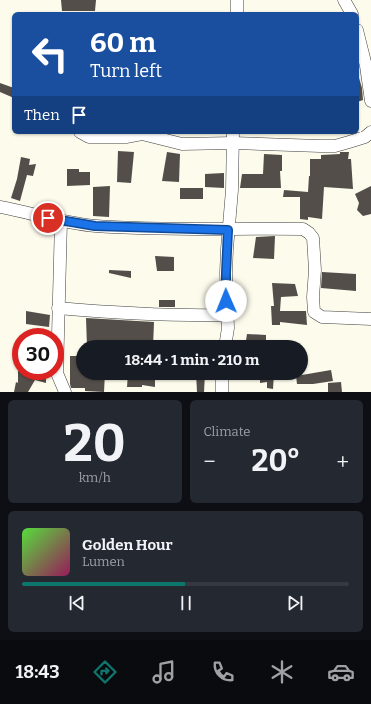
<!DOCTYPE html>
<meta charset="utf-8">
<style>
:root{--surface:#171b24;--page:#242831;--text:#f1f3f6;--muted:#9ea1a6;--line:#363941;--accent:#0f766e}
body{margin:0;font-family:Bitter,serif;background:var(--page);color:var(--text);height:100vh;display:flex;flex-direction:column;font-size:15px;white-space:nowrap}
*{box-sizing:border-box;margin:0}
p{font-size:13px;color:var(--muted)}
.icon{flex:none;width:22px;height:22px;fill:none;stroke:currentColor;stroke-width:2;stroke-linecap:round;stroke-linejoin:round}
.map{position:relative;height:392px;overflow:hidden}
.sheet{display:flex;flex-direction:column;gap:8px;padding:8px;background:#0d0f14;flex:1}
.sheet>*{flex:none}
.guide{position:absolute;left:12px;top:12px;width:347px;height:122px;border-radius:6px;box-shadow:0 1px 3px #0004;background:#1a4fa0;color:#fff;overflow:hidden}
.speed{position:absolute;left:12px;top:328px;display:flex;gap:8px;font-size:20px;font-weight:700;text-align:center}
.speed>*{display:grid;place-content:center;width:52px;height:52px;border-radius:50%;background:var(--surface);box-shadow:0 1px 3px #0004;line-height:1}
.speed .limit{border:6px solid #d22;background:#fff;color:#111}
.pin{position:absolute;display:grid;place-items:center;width:34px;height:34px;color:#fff;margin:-17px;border:2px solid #fff;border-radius:50%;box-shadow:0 1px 4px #0007}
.me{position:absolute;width:44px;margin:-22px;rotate:359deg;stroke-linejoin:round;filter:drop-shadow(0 0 3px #0008)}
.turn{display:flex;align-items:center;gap:14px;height:84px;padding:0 12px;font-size:18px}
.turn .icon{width:52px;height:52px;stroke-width:2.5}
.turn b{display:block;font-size:28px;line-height:34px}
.then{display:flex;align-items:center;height:38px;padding:0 12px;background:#0003;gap:8px;font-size:15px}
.big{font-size:30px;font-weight:700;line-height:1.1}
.sheet .tile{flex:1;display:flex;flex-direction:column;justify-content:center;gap:6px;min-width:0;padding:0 14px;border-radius:6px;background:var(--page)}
.sheet .dial{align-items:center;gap:0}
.dial b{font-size:52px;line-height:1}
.song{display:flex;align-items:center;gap:12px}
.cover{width:48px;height:48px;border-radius:6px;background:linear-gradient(135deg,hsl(110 70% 55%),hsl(330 70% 35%))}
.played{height:4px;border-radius:2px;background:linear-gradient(90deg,var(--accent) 50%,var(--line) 50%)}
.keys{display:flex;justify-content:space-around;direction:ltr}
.heat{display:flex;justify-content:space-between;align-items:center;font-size:22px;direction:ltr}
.sheet .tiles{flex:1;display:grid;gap:8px;grid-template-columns:1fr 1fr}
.tile:last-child{grid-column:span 2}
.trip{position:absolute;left:76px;top:340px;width:232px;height:40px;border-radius:20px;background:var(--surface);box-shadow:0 1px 3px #0004;font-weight:700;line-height:40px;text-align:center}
.tab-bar{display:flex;height:64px;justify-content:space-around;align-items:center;background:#090b0e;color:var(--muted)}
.tab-bar .icon{width:28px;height:28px}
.tab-bar .selected{color:var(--accent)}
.tab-bar b{font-size:18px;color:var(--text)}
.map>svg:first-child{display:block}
.building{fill:#534e49}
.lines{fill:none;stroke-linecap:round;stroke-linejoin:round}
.minor-casing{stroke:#3f3f3f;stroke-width:13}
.minor{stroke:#fff;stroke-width:12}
.route-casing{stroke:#114b97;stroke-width:10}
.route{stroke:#1a73e8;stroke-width:7}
</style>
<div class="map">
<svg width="371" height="392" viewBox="0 0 371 392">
<rect width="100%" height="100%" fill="#fdfbec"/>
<g class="building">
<path d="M61,0h35l-1,11h-33z"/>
<path d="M357,78h2l3,10 1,12 -6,2z"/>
<path d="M0,83l14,5v10l-14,-6z"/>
<path d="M118,151l16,1 -3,31 -14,-1z"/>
<path d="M167,152l13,2 -1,28 -17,-1z"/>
<path d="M340,152h9l-1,7h3l2,30 -29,-2 -2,32 -14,-2v3l-8,-1v-22h-17l1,-7 24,2 1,-16h1v-17h11v-4l19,-1z"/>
<path d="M264,154l18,1v16h-2l1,17h-41l2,-14h21z"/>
<path d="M21,157l9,2 -1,6 7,-1 -3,12 -6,-1 -7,26 -9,-3 6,-19z"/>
<path d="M67,169h12v3h11v13l-23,1z"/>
<path d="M224,173v15l-19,-1v-13z"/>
<path d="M110,186l-1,31 -16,-1v-29z"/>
<path d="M371,186v28l-8,2 -6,-6 2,-7 -4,-9z"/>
<rect x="180" y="188" width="23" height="11"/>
<path d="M275,236l-1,23 -21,-1 3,-21z"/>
<path d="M155,256l19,1v14h-17z"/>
<path d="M109,270l22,1v7l-22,-5z"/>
<path d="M322,272l34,2v17l-35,-3z"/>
<path d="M272,283l23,1 3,12 -17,1 -1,14h26l1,14 -27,-3v3h-8l-1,-19h3z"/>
<rect x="159" y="300" width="16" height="7"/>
<path d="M26,311l24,4 -1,12 -23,-3z"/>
<path d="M86,318l68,4 -1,25h-66z"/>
<path d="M247,334l19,1v12h-21z"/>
<path d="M70,356h11v17h24l-1,19 -19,-1v-3h-14l-1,-4z"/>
<path d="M331,370l2,11 -20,3h-16l-1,-8z"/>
<path d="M18,371h28v12l-11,-3 -7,12h-14l2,-10 2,1z"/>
<path d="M128,373h27v14l-13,-2v2h-15z"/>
<path d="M196,373h9l-1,19h-7z"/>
<path d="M274,374l-1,15 -6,-1v-6l-7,1v-8z"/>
<path d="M341,382l1,10h-14v-9z"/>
</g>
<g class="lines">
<defs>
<g id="minor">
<path d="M344,0l8,14"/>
<path d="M237,14v-14"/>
<path d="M357,30l9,36 5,35"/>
<path d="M80,132l9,5h37l16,-3 40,10 51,-1 87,3h15l14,-4 16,-5 6,-5"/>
<path d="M0,207c32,6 63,16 96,19 68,5 138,2 207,3l6,4 4,5 2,32 -2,27 1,15 8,5 49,2"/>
<path d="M61,221l-4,152 8,19"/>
<path d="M58,308c57,5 112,8 169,7"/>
<path d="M225,347l3,-19 -2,-55 1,-24 5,-59 1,-58"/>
<path d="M222,392v-19"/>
</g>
</defs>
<use href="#minor" class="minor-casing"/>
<use href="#minor" class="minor"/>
</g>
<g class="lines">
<defs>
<path id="route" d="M48,218l47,8 133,4 -2,43v28"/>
</defs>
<use href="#route" class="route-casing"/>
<use href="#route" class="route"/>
</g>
</svg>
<div class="speed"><div class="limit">30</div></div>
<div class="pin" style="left:48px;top:218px;background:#d93025"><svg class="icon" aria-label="arrive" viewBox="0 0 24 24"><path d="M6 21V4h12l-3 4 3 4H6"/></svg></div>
<svg class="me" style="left:226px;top:301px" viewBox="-20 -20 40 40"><circle r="19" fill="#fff"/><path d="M0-13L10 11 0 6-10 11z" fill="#1a73e8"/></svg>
<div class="trip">18:44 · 1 min · 210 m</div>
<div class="guide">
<div class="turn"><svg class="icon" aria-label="left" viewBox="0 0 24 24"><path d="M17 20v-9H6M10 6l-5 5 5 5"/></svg><div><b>60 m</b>Turn left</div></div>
<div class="then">Then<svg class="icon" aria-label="arrive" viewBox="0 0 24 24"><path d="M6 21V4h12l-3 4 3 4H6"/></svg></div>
</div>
</div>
<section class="sheet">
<div class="tiles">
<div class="tile dial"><b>20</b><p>km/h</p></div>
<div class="tile"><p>Climate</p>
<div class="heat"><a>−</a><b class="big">20°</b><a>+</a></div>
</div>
<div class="tile">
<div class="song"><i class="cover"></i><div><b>Golden Hour</b><p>Lumen</p></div></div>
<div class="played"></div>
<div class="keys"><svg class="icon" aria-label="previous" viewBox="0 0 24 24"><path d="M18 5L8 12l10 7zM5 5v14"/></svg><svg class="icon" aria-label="pause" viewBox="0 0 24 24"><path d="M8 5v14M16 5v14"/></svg><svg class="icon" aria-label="next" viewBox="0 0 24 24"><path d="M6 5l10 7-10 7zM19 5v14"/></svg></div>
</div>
</div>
</section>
<nav class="tab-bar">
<b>18:43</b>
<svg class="icon selected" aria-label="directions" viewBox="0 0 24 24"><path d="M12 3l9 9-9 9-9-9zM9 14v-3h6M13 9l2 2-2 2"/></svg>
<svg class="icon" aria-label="music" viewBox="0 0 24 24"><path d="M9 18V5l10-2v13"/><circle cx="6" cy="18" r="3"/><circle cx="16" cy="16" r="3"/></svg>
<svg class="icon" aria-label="phone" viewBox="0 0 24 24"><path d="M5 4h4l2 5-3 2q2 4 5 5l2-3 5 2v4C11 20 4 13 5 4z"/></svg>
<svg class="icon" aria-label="climate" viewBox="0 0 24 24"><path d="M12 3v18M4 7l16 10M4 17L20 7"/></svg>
<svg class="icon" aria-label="car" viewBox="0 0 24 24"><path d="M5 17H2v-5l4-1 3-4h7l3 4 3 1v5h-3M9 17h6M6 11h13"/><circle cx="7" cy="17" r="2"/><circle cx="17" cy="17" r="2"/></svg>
</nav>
